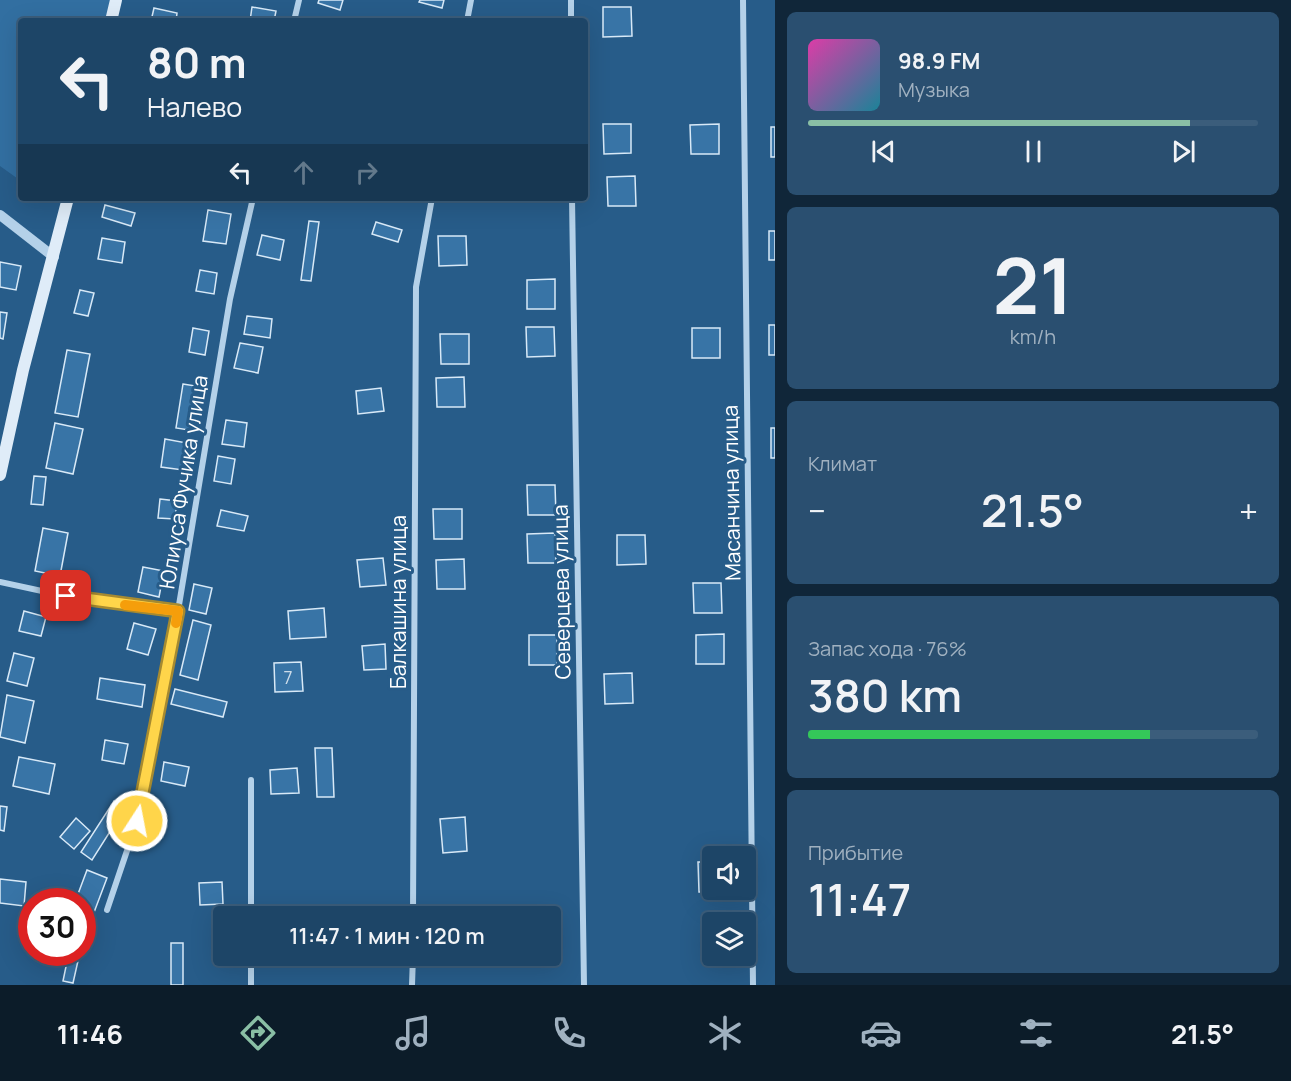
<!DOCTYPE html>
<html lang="ru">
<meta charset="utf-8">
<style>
:root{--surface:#1d4567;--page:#2a4f70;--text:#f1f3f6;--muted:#a0b1c0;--line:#3b5d7b;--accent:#8abfa5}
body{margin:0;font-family:Manrope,sans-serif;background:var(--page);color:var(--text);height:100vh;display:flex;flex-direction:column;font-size:22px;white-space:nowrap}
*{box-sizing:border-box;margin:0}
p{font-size:20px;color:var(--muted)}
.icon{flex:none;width:33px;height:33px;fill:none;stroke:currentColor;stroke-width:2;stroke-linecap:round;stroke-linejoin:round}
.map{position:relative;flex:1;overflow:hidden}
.drawer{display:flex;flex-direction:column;gap:12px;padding:12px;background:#102639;width:516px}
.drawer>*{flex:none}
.banner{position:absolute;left:18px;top:18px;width:570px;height:183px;border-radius:6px;box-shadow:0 6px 24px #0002,0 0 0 2px var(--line);background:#1d4567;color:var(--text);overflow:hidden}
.fabs{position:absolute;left:702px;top:846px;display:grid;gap:12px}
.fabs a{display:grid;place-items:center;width:54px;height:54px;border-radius:6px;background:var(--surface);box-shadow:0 6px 24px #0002,0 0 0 2px var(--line);font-size:30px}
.speed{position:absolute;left:18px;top:888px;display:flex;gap:12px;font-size:30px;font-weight:700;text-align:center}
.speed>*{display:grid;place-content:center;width:78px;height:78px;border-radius:50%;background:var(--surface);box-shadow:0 6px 24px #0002,0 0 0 2px var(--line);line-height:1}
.speed .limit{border:9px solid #d22;background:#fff;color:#111}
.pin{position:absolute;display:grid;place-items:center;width:51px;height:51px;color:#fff;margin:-26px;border-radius:12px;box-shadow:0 3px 9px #0006}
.me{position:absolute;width:66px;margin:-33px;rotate:11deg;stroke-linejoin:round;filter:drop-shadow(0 0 4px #0008)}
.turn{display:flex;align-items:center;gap:21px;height:126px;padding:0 30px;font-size:27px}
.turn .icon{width:78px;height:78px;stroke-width:2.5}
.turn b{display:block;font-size:42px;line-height:51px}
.lanes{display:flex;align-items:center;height:57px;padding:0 30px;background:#0003;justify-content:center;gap:30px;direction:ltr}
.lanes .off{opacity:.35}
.big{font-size:45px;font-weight:600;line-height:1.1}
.drawer .tile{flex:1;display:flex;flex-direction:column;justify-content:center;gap:9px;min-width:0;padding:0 21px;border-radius:9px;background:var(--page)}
.drawer .dial{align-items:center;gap:0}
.dial b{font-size:78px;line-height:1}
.song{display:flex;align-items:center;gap:18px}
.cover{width:72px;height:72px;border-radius:9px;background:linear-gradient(135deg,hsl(320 70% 55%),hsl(190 70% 35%))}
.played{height:6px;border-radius:3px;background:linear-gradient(90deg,var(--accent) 85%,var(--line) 85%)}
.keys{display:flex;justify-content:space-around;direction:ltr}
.heat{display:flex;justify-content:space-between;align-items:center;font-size:33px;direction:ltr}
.charge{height:9px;border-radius:4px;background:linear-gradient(90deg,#34c759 76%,var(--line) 0)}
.trip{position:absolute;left:213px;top:906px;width:348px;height:60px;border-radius:6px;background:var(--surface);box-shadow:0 6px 24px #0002,0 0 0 2px var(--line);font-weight:600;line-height:60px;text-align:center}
.dock{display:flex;height:96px;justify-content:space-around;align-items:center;background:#0c1c29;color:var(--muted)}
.dock .icon{width:42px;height:42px}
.dock .on{color:var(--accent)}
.dock b{font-size:27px;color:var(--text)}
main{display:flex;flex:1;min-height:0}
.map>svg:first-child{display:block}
.green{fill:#326fa1}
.building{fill:#3874a6;stroke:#d8e9f7;stroke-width:1.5}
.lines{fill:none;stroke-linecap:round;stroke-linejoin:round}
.minor{stroke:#b4d1e9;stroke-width:6}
.tertiary{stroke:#b4d1e9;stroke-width:10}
.secondary{stroke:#dfecf8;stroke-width:12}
.route-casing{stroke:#a68a30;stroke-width:15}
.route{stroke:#ffd54a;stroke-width:10}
.slow{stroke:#f59e0b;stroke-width:10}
.labels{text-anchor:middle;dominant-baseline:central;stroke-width:6;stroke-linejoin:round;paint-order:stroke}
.number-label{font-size:18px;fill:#cddce9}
.street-label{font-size:21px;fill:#fff;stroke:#275c89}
</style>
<main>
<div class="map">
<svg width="775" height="985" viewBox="0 0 775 985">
<rect width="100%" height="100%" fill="#275c89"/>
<path class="green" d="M0,0h111l-6,21h-84v160l-21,-15z"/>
<g class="building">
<path d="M319,0h24l-3,10 -22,-7z"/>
<path d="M420,0h24l-2,8 -23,-6z"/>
<path d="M252,7l24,4 -2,10h-24z"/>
<path d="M603,7h28l1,29 -29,1z"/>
<path d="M154,8l23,5 -1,8h-25z"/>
<path d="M603,124h28v29l-27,1z"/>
<path d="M719,124v30h-28l-1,-29z"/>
<rect x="771" y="127" width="4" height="30"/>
<path d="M635,176l1,30h-28l-1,-29z"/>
<path d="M105,205l30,8 -4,13 -29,-9z"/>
<path d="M208,210l23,4 -5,30 -23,-3z"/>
<path d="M309,221l10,1 -8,59 -10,-1z"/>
<path d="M376,222l26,8 -4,12 -26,-8z"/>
<rect x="769" y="231" width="6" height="29"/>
<path d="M262,235l22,5 -4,20 -23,-5z"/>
<path d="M438,236h28l1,29 -28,1z"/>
<path d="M102,238l23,4 -3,21 -24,-4z"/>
<path d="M0,262l21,4 -5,24 -16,-3z"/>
<path d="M200,270l17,3 -3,21 -18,-3z"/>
<path d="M555,279v30h-28v-29z"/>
<path d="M80,290l14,3 -6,23 -14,-3z"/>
<path d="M0,312l7,1 -4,26 -3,-1z"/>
<path d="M247,316l25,3 -2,19 -26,-4z"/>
<rect x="769" y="325" width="6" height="30"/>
<path d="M526,327h28l1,29 -28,1z"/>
<path d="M193,328l16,3 -4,24 -16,-3z"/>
<rect x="692" y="328" width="28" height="30"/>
<path d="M440,334h29v30h-28z"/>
<path d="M240,343l23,4 -5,26 -24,-5z"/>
<path d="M67,350l23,4 -12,63 -23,-4z"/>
<path d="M464,377l1,30h-28l-1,-29z"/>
<path d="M183,384l19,3 -7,44 -19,-3z"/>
<path d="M381,388l3,23 -26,3 -2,-23z"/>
<path d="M226,420l21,3 -3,24 -22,-3z"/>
<path d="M55,423l28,6 -10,45 -27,-6z"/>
<rect x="771" y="428" width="4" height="30"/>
<path d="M165,439l22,4 -4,27 -22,-3z"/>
<path d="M218,456l17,3 -4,25 -17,-3z"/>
<path d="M34,476l12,1 -3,28 -12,-1z"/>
<path d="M527,485h28l1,30h-28z"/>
<path d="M160,499l17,2 -2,18 -17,-1z"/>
<path d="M433,509h29v30h-28z"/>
<path d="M221,510l27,6 -4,15 -27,-5z"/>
<path d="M43,528l25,5 -8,43 -25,-5z"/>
<path d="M555,533l1,30h-28l-1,-29z"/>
<path d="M617,535h28l1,29 -29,1z"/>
<path d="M383,558l3,27 -26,2 -3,-27z"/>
<path d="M464,559l1,30h-28l-1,-29z"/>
<path d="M143,567l21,4 -5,26 -21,-5z"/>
<path d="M693,583h28l1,30h-28z"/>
<path d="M194,584l18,4 -6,26 -17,-4z"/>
<path d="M324,608l2,29 -36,2 -2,-28z"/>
<path d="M24,611l22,6 -5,19 -22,-5z"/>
<path d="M193,620l18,5 -13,55 -18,-5z"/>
<path d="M134,623l22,6 -8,26 -21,-6z"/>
<path d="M724,634v30h-28v-29z"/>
<rect x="529" y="635" width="28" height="30"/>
<path d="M385,644l1,25 -22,1 -2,-24z"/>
<path d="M14,653l20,5 -7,28 -20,-5z"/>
<path d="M301,662l2,29 -28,1 -1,-29z"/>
<path d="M632,673l1,30 -28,1 -1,-30z"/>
<path d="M100,678l45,7 -3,22 -45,-8z"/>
<path d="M175,689l52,13 -4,15 -52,-13z"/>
<path d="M7,695l27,6 -9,42 -25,-6z"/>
<path d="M105,740l23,4 -4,20 -22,-4z"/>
<path d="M315,748h17l2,49h-17z"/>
<path d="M19,757l36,7 -6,30 -36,-8z"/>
<path d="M164,762l25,5 -4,19 -24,-5z"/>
<path d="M297,768l2,25 -28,1 -1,-24z"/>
<path d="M114,801l11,7 -33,52 -11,-8z"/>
<path d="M0,806l7,1 -3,24 -4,-1z"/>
<path d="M465,817l2,34 -24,2 -3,-34z"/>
<path d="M76,818l14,13 -16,18 -14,-12z"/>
<path d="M698,862h14v28h15v2h-28z"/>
<path d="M87,870l20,8 -14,37 -11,-4v-9h-7z"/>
<path d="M0,879l26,3 -2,24 -24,-3z"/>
<path d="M222,882l1,22 -23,1 -1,-22z"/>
<path d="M471,906l1,10h-32l-1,-6z"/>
<rect x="171" y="943" width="12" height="42"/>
<path d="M69,952h11l-7,31 -10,-2z"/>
</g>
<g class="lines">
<g class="minor">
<path d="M743,0l10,985"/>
<path d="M294,21l5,-21"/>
<path d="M467,21l4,-21"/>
<path d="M571,21v-21"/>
<path d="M572,198l12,787"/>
<path d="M0,582l88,19 90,10"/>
<path d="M107,910l30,-89 41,-210 52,-312 23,-101"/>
<path d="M251,916v-136"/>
<path d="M413,916l3,-629 16,-89"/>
<path d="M251,985v-29"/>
<path d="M412,985l1,-29"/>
</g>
<path class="tertiary" d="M0,215l54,42"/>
<g class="secondary">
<path d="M111,21l5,-21"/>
<path d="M0,475l23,-105 45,-172"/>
</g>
</g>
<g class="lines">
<defs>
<path id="route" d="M66,596l112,15 -41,210"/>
</defs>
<use href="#route" class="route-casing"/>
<use href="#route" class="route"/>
<path class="slow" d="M125,605l53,6 -2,12"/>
</g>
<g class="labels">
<g class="number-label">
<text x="288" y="677">7</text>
</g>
<g class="street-label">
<text transform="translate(183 482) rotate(-81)">Юлиуса Фучика улица</text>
<text transform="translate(731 493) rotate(-91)">Масанчина улица</text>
<text transform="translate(561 592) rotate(-91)">Северцева улица</text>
<text transform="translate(398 602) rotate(-90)">Балкашина улица</text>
</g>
</g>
</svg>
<div class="fabs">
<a><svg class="icon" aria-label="sound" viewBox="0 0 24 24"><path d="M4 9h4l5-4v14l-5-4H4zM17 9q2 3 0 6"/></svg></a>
<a><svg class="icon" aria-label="layers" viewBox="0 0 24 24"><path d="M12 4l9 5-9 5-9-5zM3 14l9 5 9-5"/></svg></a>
</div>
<div class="speed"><div class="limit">30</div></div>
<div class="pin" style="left:66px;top:596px;background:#d93025"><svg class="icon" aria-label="arrive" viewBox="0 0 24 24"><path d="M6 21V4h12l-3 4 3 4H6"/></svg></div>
<svg class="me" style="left:137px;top:821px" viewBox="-20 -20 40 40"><circle r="17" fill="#ffd54a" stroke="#fff" stroke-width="3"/><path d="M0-11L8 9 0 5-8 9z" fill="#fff"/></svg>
<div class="trip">11:47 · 1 мин · 120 m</div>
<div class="banner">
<div class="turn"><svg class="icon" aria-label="left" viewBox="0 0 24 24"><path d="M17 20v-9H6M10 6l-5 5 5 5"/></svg><div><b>80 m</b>Налево</div></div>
<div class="lanes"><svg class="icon" aria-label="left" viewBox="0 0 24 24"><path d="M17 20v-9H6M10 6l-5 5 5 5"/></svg><svg class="icon off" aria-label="ahead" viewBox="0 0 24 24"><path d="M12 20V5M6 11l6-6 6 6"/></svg><svg class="icon off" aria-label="right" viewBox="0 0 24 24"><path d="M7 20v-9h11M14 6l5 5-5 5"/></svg></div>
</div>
</div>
<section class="drawer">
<div class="tile">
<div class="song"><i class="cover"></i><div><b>98.9 FM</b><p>Музыка</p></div></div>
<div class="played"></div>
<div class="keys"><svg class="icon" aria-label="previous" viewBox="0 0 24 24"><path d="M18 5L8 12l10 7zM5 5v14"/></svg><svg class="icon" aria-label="pause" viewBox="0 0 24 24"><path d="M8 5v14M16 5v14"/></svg><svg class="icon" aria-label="next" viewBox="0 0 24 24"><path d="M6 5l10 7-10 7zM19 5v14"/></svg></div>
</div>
<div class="tile dial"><b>21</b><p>km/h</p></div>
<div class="tile"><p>Климат</p>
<div class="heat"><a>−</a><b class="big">21.5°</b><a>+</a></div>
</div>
<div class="tile"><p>Запас хода · 76%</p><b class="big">380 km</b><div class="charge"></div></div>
<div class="tile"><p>Прибытие</p><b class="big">11:47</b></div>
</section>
</main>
<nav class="dock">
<b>11:46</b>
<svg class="icon on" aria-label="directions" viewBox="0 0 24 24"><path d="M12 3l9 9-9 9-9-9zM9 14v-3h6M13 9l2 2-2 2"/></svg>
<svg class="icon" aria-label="music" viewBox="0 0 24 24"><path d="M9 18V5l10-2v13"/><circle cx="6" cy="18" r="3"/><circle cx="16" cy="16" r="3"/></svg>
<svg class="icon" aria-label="phone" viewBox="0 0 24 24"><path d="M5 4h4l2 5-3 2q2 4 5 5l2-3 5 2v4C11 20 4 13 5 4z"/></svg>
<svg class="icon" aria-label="climate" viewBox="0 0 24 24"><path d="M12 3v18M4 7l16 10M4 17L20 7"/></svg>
<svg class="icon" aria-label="car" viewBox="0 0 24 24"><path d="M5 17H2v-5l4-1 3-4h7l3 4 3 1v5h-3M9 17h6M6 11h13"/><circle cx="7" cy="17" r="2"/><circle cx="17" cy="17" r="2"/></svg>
<svg class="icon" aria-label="filters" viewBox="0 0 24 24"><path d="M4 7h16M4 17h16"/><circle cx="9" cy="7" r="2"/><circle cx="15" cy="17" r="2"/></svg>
<b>21.5°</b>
</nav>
